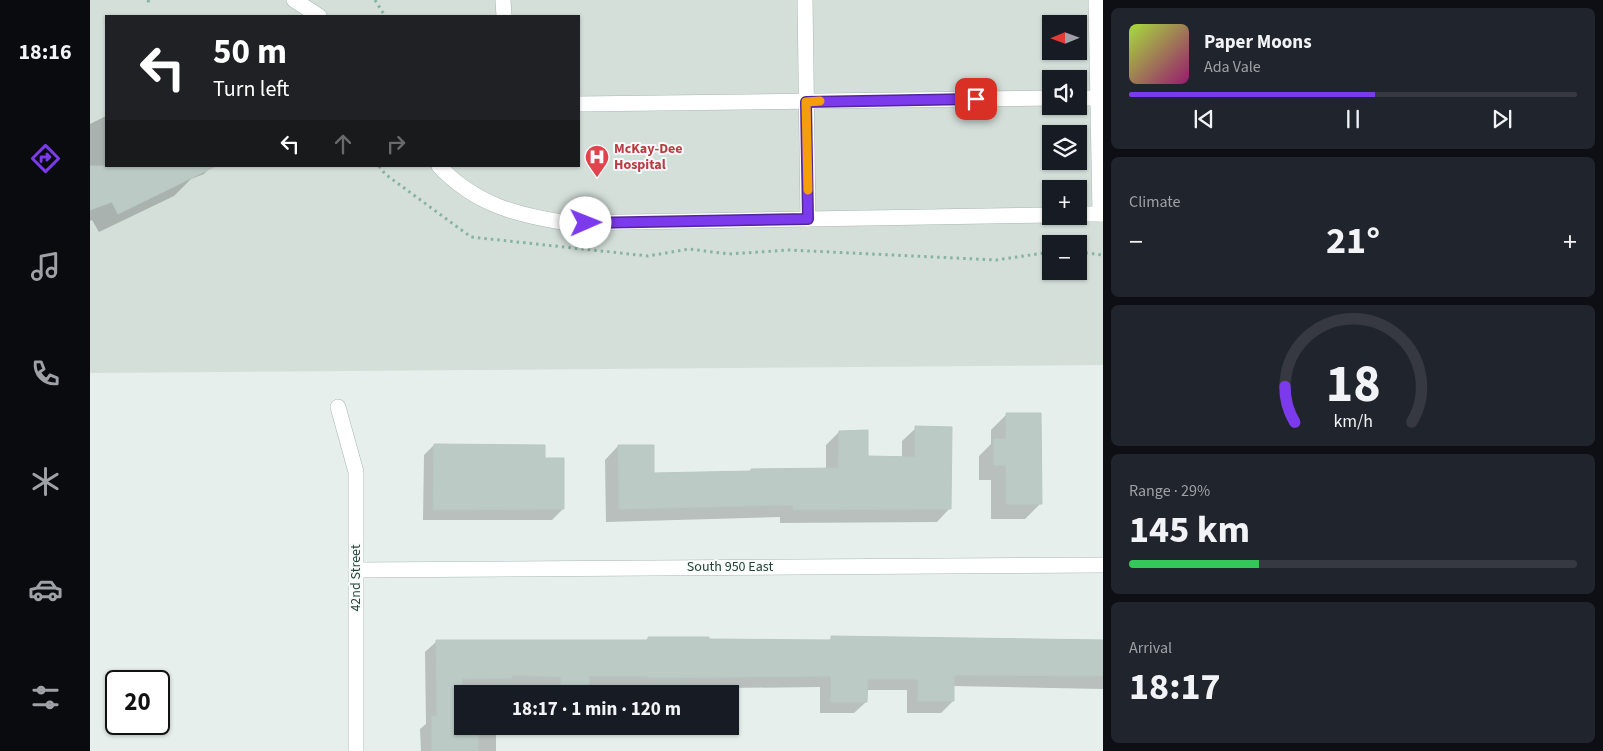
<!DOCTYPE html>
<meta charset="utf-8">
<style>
:root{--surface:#171b24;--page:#20242c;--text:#f1f3f6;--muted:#9ea1a6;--line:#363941;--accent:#7c3aed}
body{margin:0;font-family:"Source Sans 3",sans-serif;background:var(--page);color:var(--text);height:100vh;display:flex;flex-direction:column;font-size:19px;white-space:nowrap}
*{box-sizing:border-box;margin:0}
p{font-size:16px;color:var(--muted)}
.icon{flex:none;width:28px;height:28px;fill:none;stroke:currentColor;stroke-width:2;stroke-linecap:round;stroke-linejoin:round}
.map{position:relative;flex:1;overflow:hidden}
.details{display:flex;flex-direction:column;gap:8px;padding:8px;background:#0d0f14;width:500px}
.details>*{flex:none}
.guide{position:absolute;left:15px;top:15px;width:475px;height:152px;border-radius:0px;box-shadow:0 1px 4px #0004;background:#202124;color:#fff;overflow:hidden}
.needle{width:32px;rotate:269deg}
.tools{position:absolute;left:952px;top:15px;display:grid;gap:10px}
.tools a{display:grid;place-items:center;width:45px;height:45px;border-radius:0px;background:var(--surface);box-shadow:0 1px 4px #0004;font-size:25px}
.speed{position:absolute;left:15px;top:670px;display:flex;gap:10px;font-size:25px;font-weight:700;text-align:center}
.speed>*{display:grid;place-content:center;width:65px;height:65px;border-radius:50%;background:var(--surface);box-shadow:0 1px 4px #0004;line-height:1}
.speed .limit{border:2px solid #111;border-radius:8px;background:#fff;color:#111}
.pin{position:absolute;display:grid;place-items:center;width:42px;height:42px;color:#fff;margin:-21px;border-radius:10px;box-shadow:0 2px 8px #0006}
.me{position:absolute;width:55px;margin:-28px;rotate:89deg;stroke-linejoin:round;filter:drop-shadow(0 0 4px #0008)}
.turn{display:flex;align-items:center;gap:18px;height:105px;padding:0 25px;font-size:22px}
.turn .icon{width:65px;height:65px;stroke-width:2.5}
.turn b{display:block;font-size:35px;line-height:42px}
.lanes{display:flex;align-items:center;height:48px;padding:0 25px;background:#0003;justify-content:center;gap:25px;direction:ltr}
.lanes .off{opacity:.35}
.big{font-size:38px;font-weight:700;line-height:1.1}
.details .widget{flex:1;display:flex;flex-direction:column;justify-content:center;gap:8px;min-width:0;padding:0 18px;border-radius:8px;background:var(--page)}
.details .dial{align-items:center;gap:0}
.dial svg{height:130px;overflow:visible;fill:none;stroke:var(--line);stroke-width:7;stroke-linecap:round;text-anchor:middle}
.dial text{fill:var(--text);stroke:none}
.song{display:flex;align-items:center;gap:15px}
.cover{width:60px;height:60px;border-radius:8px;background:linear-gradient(135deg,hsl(80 70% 55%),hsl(320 70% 35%))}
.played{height:5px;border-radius:2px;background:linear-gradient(90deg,var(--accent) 55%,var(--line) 55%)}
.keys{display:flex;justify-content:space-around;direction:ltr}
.heat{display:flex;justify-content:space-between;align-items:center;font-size:28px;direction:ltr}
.charge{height:8px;border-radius:4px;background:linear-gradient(90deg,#34c759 29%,var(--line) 0)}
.trip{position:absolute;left:364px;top:685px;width:285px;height:50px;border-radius:0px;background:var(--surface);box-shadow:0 1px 4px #0004;font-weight:700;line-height:50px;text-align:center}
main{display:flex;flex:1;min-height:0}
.tabs{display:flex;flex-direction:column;width:90px;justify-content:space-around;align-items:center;background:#090b0e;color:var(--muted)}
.tabs .icon{width:35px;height:35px}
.tabs .selected{color:var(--accent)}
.tabs b{font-size:22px;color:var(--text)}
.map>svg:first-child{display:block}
.built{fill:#d4dfda;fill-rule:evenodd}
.shadow{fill:#0003}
.building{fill:#bbcac4;stroke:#b8c9c2}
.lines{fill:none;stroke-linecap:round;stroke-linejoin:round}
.minor-casing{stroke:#a8b8b2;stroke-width:16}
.path{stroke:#86b3a5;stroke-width:3;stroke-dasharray:2.5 4;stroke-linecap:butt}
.minor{stroke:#fff;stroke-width:15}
.route-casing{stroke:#51269a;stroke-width:12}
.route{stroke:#7c3aed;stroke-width:9}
.slow{stroke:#f59e0b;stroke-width:9}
.labels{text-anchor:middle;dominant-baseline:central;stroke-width:4;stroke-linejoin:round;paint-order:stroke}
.health-label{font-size:14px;font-weight:bold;fill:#be3a42;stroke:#f7fbf9;text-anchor:start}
.street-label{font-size:14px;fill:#24423a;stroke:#f7fbf9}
</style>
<main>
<nav class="tabs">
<b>18:16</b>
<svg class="icon selected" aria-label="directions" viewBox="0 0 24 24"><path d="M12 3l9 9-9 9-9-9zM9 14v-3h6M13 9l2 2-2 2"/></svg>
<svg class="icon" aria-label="music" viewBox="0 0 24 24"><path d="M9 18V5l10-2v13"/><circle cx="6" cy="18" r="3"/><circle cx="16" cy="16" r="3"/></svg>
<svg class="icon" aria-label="phone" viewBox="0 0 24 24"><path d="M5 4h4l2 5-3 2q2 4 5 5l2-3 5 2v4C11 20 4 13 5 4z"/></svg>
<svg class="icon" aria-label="climate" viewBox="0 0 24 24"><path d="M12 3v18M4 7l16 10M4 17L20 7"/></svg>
<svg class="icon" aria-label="car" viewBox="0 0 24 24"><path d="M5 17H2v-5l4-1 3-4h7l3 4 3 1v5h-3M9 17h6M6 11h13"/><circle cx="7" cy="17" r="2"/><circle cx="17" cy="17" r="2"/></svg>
<svg class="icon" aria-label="filters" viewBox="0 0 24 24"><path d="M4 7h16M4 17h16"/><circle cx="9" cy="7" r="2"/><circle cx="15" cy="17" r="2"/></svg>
</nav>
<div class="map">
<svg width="1013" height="751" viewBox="0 0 1013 751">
<rect width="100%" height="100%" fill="#e6efeb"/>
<path class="built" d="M0,0h1013v365l-1013,8zM16,16h473v150h-473zM961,24h28v27h-28zM961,79h28v27h-28zM961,134h28v27h-28zM961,189h28v27h-28zM961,244h28v27h-28z"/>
<g class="shadow">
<path d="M16,116v50h105l-7,8 -13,5 -17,17 -75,36 -7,-12 -2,1v-97z"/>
<path d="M917,414l33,90 -15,15h-34v-39h-12v-24l12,-12v-14z"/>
<path d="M826,428l34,80 -13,14 -157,1v-6l-174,5 -1,-62 13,-14 35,29 96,-3 2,-2h75v-25l13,-13 28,25 35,1v-17z"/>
<path d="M344,445l110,14 19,50 -11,11h-129l1,-65z"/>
<path d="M558,638l180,3 4,-3 271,2v49l-150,-3v15l-12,12h-34v-23h-41v12l-12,11h-34v-26l-183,2 -49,-2 -2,7h-36v-6l-48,-2 -3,3h-22v5h-15v32l15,9h19v16h-75l-1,-22 6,-5 -1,-72 12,-11 208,1z"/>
</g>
<g class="building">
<path d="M0,166h126l-98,48 -6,-12 -22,8z"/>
<path d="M916,413h35l1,91h-36v-39h-12v-26h12z"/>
<path d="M825,426l37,1 -1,82 -158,1v-5l-174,4 -1,-64h36v28l97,-2v-2l87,-1 1,-37 29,-1v26l47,1z"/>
<path d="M344,444l111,1v13h19v51l-131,1z"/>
<path d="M741,636l272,4v36l-149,-1v26h-36v-22h-50l-1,23h-36v-26l-183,2v-2h-59v16h-28v-15l-49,-2v3l-50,1v47h16v25h-46v-35h5l-1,-76h212v-3h61v2l122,1z"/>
</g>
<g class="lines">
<defs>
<g id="minor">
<path d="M204,0l25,16"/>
<path d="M413,0l1,16"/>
<path d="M715,0l3,219"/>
<path d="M1006,0l4,214"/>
<path d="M989,98h19"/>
<path d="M489,104l472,-6"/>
<path d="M349,166c37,39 78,49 128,57l484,-8"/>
<path d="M989,214h24"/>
<path d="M248,407l18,65v279"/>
<path d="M266,570l747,-5"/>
</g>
</defs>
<use href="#minor" class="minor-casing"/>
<g class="path">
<path d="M58,0l1,3"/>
<path d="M285,0l10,16"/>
<path d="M289,166l6,8 86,63 177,19 41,-7 40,5 60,-4 207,10 55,-8"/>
<path d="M989,252l24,3"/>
</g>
<use href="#minor" class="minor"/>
</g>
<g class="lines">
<defs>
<path id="route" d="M496,223l222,-4 -2,-117 170,-3"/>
</defs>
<use href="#route" class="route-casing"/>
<use href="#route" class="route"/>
<path class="slow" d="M718,190l-2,-88 14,-1"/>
</g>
<defs>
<symbol id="hospital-pin" viewBox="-11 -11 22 30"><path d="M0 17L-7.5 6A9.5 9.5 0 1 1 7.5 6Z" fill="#e0444e" stroke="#f7fbf9"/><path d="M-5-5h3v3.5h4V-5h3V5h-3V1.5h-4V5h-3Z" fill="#fff"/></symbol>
</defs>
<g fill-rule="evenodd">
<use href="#hospital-pin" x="493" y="143" width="28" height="38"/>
</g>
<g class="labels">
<g class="health-label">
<text x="524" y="149">McKay-Dee<tspan x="524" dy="16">Hospital</tspan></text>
</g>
<g class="street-label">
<text x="640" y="567">South 950 East</text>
<text transform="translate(266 578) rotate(-90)">42nd Street</text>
</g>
</g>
</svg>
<div class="tools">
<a><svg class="needle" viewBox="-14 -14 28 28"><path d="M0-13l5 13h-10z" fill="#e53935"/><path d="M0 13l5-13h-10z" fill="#9ea1a6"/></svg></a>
<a><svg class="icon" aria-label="sound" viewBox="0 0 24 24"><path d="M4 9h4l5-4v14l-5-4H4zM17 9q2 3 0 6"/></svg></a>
<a><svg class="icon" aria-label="layers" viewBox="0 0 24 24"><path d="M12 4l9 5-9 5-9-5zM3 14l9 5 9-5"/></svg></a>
<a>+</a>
<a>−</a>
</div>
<div class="speed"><div class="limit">20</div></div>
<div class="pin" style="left:886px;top:99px;background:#d93025"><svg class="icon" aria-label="arrive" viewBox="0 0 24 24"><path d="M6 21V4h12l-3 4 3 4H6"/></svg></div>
<svg class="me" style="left:496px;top:223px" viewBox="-20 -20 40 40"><circle r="19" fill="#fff"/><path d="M0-13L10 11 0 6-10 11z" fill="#7c3aed"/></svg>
<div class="trip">18:17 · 1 min · 120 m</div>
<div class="guide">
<div class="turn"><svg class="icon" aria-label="left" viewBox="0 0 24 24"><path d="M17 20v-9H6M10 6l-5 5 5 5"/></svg><div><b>50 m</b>Turn left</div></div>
<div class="lanes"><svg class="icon" aria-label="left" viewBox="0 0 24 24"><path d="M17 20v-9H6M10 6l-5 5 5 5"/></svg><svg class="icon off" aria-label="ahead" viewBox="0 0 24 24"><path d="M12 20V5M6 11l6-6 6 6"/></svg><svg class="icon off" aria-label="right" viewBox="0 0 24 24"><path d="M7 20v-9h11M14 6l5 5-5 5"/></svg></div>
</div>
</div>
<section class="details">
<div class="widget">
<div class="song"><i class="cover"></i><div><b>Paper Moons</b><p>Ada Vale</p></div></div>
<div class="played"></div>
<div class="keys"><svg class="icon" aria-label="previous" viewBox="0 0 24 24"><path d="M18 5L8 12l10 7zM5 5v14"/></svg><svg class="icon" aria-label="pause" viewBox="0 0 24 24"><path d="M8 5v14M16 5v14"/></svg><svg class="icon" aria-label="next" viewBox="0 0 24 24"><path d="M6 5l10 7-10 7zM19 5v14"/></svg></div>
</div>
<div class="widget"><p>Climate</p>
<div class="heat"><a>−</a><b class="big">21°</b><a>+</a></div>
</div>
<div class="widget dial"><svg viewBox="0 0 100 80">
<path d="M14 69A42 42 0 1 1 86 69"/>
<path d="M14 69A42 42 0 0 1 8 47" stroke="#7c3aed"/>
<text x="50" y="56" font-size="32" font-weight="700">18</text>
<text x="50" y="72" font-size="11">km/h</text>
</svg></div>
<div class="widget"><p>Range · 29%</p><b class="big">145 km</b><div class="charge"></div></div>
<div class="widget"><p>Arrival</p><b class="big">18:17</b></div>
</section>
</main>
